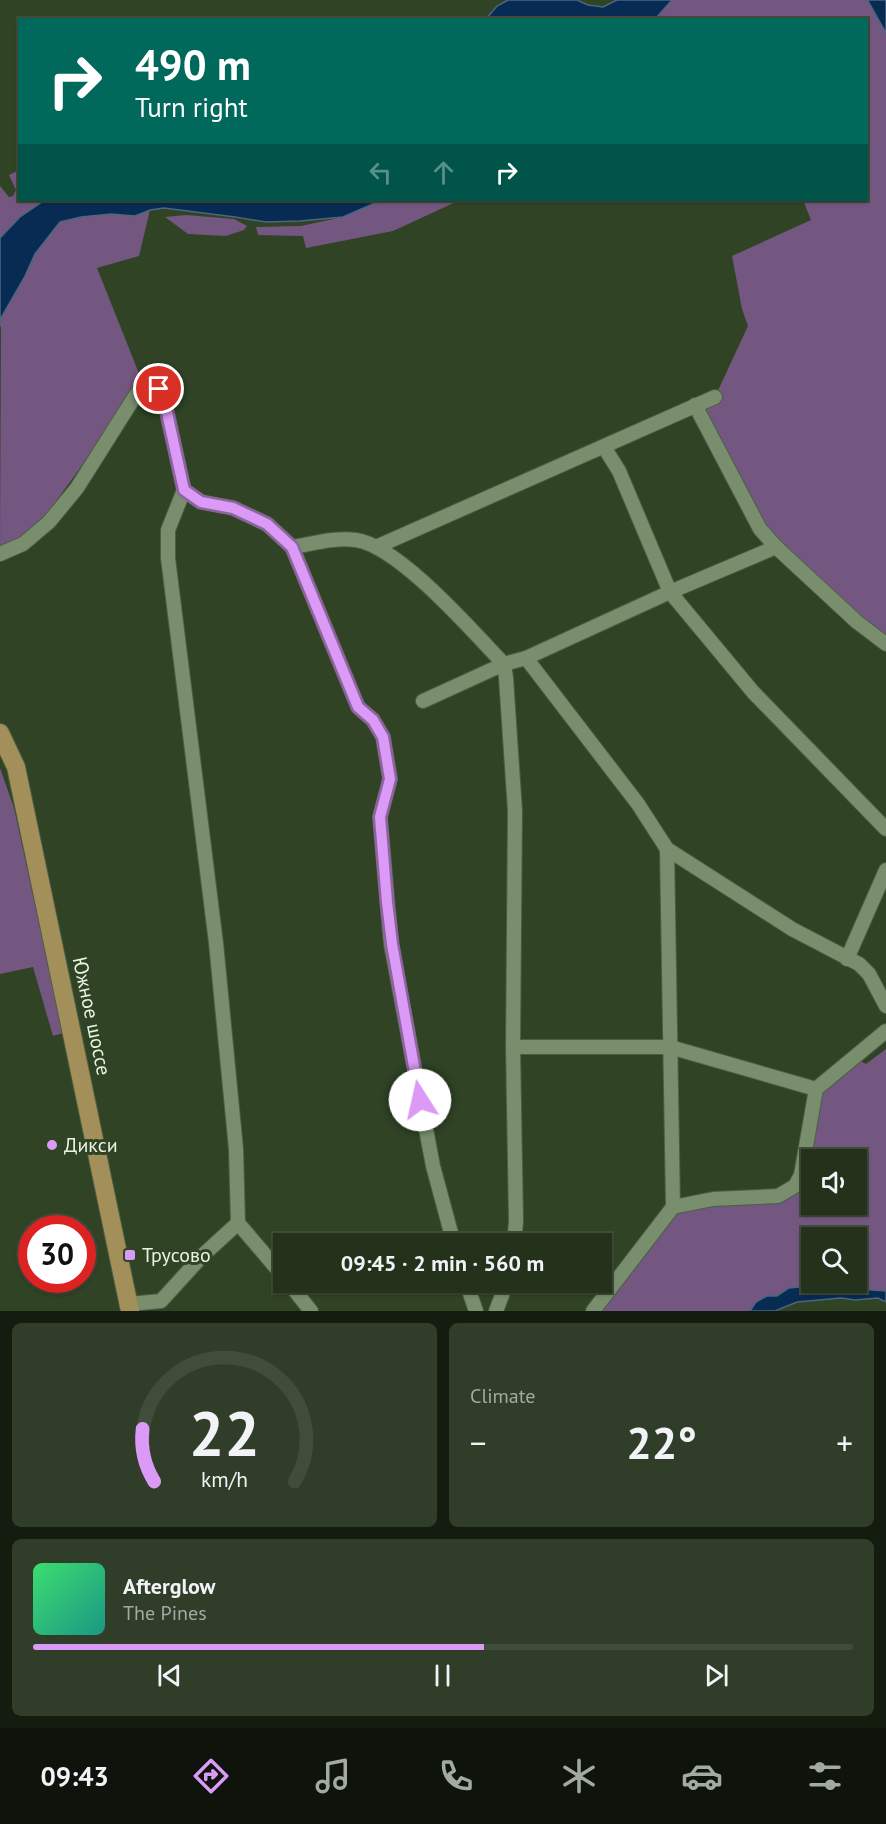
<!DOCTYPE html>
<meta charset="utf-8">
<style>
:root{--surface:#24321c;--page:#303e29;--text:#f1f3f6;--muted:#a3aaa3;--line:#414d3b;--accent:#da9af6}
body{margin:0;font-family:"PT Sans",sans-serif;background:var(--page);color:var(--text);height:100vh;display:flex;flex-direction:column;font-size:22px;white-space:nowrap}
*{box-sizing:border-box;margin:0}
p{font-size:20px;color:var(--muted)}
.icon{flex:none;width:33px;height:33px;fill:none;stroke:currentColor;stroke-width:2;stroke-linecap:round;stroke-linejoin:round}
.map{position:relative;height:1311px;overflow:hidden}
.sheet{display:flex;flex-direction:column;gap:12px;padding:12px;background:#141c0f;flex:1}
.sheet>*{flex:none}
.guide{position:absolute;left:18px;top:18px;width:850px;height:183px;border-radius:0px;box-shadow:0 2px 4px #0004,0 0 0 2px var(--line);background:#00695c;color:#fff;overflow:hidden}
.controls{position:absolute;left:801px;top:1149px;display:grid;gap:12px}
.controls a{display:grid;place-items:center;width:66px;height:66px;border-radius:0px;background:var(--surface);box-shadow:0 2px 4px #0004,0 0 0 2px var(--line);font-size:30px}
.speed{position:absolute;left:18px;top:1215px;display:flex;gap:12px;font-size:30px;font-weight:700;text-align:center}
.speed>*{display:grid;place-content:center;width:78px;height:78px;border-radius:50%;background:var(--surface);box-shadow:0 2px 4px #0004,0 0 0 2px var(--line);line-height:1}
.speed .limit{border:9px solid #d22;background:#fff;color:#111}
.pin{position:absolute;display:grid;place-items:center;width:51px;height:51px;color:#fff;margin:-26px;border:3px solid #fff;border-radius:50%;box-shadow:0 2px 6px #0007}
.me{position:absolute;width:66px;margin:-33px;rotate:350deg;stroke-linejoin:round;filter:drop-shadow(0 0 4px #0008)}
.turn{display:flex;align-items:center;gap:21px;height:126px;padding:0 18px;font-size:27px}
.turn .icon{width:78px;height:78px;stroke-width:2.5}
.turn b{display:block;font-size:42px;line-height:51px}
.lanes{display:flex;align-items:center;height:57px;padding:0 18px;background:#0003;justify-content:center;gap:30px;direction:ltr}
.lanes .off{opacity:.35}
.big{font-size:45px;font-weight:600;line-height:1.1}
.sheet .card{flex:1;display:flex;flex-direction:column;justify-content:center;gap:9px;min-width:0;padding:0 21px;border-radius:9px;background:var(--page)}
.sheet .dial{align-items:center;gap:0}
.dial svg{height:156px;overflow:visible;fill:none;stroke:var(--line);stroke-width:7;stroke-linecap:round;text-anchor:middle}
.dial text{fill:var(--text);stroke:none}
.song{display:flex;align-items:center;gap:18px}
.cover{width:72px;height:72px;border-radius:9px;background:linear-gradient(135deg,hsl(140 70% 55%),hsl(170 70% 35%))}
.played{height:6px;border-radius:3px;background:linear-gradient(90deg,var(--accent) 55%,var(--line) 55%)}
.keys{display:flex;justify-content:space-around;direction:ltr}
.heat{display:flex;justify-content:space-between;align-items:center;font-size:33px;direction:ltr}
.sheet .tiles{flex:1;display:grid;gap:12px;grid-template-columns:1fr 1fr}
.card:last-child{grid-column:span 2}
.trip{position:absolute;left:273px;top:1233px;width:339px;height:60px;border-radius:0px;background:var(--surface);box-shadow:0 2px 4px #0004,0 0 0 2px var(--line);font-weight:600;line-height:60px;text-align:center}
.menu{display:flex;height:96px;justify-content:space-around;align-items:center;background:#0e140b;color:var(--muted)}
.menu .icon{width:42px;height:42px}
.menu .selected{color:var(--accent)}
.menu b{font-size:27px;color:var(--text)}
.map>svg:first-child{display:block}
.green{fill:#745780;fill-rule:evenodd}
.water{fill:#082b54;stroke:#4b677e;stroke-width:1.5}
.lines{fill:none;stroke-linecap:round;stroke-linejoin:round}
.minor-casing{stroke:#4d5e43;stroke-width:16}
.major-casing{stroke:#4d5e43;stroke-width:20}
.minor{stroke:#788e6d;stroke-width:14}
.major{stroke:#a28f59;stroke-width:18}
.route-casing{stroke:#8e64a0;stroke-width:15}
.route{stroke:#da9af6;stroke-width:10}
.poi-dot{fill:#da9af6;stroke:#304325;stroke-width:2}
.labels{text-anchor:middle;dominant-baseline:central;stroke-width:6;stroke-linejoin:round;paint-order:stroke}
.street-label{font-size:20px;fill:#e7f4e1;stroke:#304325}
.poi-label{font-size:20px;fill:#e7f4e1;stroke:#304325;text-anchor:start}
</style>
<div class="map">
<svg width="886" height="1311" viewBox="0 0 886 1311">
<rect width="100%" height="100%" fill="#304325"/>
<g class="green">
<path d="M672,0h195l19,33v606l-23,-18 -100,-94 -62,-120 14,-10 33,-71 -6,-17 -10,-53 79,-36 -8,-20h64v-180h-212z"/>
<path d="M19,170l1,30h25l-25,17 -20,21v-52l9,11 4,-1 3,-6 -7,-15z"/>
<path d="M382,200h78l-67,31 -87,17 -3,-12 -45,-1 -2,-8 45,-1 42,-9z"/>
<path d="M150,210l-11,46 -42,12 41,103 2,8 -28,45 -66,91 -20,19 -26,13 1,-229 24,-42 10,-22 25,-32 21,-5 30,-3 24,2z"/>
<path d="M186,215l48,4 13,7 -3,4 -18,6 -38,-2 -23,-17z"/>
<path d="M0,768l14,40 49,225 -10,3 -20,-69 -33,7z"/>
<path d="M886,1049v242l-43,-3 -12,-4 -42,4 -12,8h-10l-15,15h-156l81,-102 112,-12 34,-108 36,-29 7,4zM812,1160h44v44h-44zM812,1238h44v44h-44z"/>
</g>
<g class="water">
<path d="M508,0h69l11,5 15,2 14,-7h55l-17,19h-169l11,-13z"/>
<path d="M867,0h19v33l-18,-32z"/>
<path d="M45,200h337l-39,17 -43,4 -34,1 -31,-5 -71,-9 -14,2 -15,6 -24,-2 -30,3 -21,5 -25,32 -10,22 -24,42 -1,9v-89l20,-21z"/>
<path d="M831,1284l12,4 43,3v11l-8,-4 -23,2 -14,-2 -44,4 -22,9h-25l6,-9 11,-6h10l12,-8z"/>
</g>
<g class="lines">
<defs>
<g id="minor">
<path d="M150,387l9,2 5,10 20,91 -16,40v28l48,385 20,206 2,74 46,54"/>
<path d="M695,405l65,124 16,18"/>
<path d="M604,447l15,24 51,121 83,100 133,137"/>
<path d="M184,490l17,12 32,6 34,16 25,23 66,160 15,13 10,17 7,42 -10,38 11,127 42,222 21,78"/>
<path d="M292,547c20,-3 43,-10 64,-7 43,6 117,92 148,124l2,14 9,133 -2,236 3,174 -2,23"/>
<path d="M376,547l339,-150"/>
<path d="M0,554l23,-10 26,-22 28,-34 60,-95 13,-6 5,-11"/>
<path d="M526,658l112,146 29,45 125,80 67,35 10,10 17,32"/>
<path d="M423,701l81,-37 22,-6 144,-66 106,-45 81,75 29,22"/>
<path d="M667,849l6,358"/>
<path d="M847,959l39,-89"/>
<path d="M513,1047h157l146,42"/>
<path d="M288,1282l23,29"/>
<path d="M466,1282l10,29"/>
<path d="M129,1304l32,-3 41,-45 36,-33"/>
<path d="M496,1311l11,-29"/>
<path d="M593,1311l80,-104 40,-8 65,-3 17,-10 6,-11 15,-86 70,-58"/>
</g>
<path id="major" d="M0,733l16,34 114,544"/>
</defs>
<use href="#minor" class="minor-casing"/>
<use href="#major" class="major-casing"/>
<use href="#minor" class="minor"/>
<use href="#major" class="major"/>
</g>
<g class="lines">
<defs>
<path id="route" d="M159,389l5,10 20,91 17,12 32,6 34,16 25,23 66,160 15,13 10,17 7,42 -10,38 7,85 5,42 28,156"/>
</defs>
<use href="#route" class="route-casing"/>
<use href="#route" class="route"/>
</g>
<g class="poi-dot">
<circle cx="52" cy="1145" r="6"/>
<rect x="124" y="1249" width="12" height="12" rx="3"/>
</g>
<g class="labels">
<g class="street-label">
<text transform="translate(92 1016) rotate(78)">Южное шоссе</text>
</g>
<g class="poi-label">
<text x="64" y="1145">Дикси</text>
<text x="142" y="1255">Трусово</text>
</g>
</g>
</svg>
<div class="controls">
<a><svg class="icon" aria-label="sound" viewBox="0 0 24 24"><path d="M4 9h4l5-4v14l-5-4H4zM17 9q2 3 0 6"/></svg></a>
<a><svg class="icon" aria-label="search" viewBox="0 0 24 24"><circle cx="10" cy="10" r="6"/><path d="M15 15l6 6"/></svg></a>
</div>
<div class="speed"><div class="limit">30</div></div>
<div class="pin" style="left:159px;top:389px;background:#d93025"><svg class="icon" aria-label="arrive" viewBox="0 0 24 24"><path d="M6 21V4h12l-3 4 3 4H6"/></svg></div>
<svg class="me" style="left:420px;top:1100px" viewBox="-20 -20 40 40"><circle r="19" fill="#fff"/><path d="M0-13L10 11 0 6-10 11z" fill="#da9af6"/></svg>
<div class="trip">09:45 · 2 min · 560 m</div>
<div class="guide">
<div class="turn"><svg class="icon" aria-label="right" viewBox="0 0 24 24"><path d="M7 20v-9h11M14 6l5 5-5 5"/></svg><div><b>490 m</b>Turn right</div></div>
<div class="lanes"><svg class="icon off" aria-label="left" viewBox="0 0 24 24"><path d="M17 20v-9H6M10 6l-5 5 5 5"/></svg><svg class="icon off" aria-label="ahead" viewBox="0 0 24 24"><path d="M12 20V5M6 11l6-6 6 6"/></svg><svg class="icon" aria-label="right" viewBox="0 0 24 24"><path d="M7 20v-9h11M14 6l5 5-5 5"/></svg></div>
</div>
</div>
<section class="sheet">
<div class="tiles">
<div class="card dial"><svg viewBox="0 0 100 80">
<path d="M14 69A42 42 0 1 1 86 69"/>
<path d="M14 69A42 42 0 0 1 8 42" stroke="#da9af6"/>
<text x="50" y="56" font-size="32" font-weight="700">22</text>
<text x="50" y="72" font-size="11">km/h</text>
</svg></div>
<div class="card"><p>Climate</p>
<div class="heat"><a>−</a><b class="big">22°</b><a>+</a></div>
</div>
<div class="card">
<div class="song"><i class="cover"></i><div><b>Afterglow</b><p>The Pines</p></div></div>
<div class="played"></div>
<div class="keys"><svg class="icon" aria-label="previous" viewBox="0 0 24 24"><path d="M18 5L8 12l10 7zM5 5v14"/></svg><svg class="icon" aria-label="pause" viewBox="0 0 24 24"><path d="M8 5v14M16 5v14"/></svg><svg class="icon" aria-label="next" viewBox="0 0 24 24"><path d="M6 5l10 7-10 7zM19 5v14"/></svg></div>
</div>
</div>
</section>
<nav class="menu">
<b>09:43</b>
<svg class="icon selected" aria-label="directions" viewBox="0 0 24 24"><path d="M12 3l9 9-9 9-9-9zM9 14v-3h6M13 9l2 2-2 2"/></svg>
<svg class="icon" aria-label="music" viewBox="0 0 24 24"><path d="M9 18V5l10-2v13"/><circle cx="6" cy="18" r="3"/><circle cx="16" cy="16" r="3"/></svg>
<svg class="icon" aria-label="phone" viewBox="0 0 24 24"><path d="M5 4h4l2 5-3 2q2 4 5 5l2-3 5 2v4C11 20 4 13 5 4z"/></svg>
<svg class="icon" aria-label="climate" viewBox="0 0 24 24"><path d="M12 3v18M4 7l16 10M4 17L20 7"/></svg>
<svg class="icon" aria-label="car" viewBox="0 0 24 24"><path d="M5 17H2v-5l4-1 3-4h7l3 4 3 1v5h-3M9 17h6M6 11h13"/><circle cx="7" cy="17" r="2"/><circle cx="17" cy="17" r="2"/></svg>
<svg class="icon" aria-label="filters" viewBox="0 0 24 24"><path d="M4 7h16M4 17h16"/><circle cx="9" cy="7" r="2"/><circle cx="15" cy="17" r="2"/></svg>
</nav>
